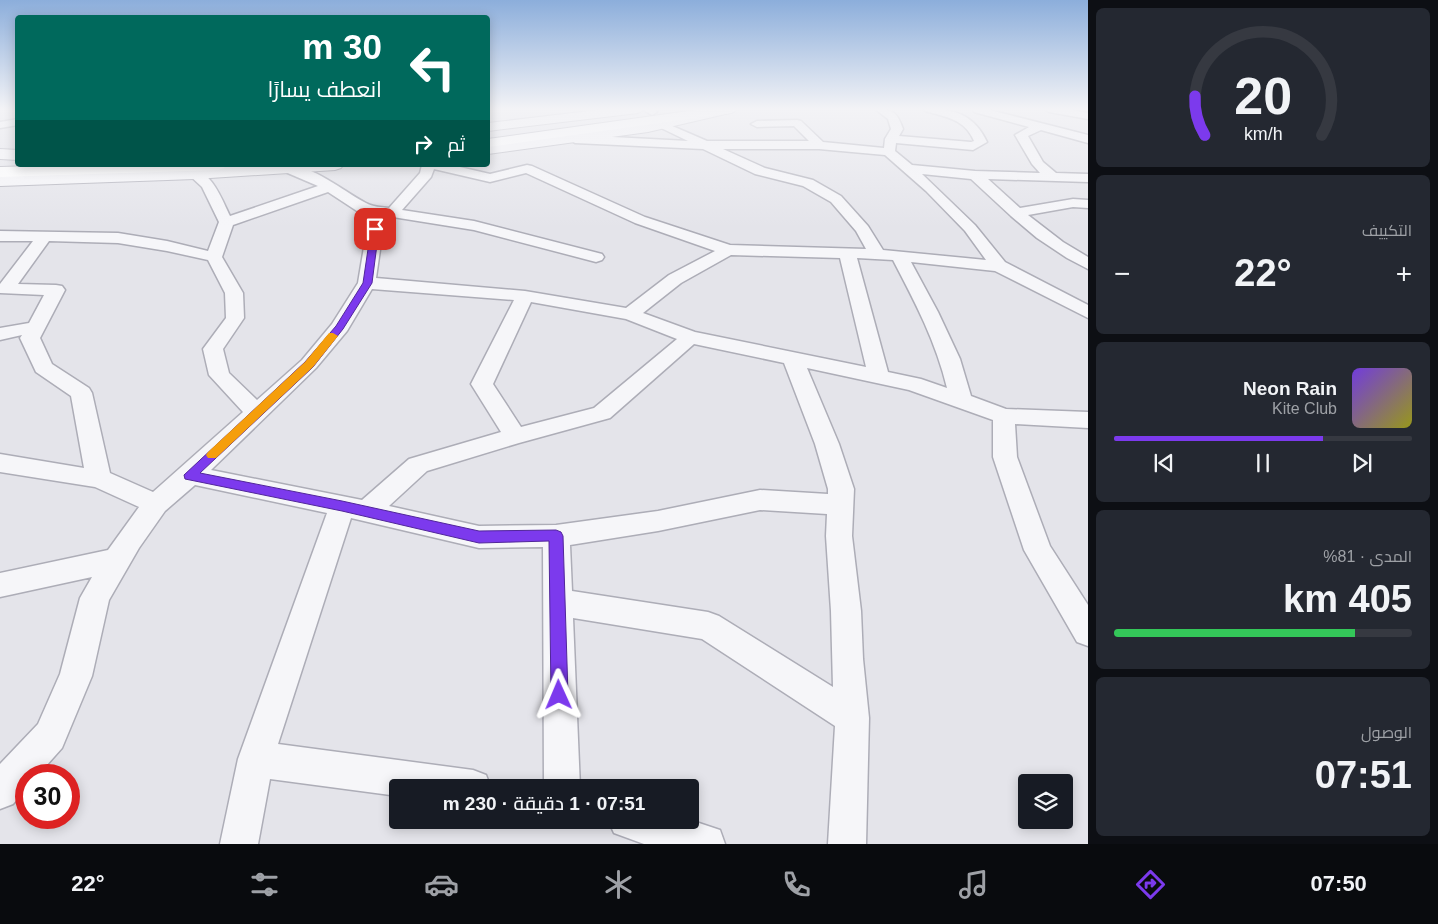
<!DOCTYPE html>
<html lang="ar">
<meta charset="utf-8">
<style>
:root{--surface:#171b24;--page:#242831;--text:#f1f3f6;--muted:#9ea1a6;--line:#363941;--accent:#7c3aed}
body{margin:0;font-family:Arial,Cairo,sans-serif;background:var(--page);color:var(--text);direction:rtl;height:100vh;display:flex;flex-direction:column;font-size:19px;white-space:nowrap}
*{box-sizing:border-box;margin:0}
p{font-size:16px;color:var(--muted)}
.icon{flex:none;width:28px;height:28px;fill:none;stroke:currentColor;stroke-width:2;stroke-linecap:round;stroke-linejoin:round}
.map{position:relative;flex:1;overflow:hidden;direction:ltr}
.sheet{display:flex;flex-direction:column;gap:8px;padding:8px;background:#0d0f14;width:350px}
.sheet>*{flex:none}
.hud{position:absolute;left:15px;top:15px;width:475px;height:152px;border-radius:5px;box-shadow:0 2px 12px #0003;direction:rtl;background:#00695c;color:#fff;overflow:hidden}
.controls{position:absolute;left:1018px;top:774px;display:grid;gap:10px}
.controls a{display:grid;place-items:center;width:55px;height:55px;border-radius:5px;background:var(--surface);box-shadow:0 2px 12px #0003;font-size:25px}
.speed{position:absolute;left:15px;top:764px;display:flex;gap:10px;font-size:25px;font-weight:700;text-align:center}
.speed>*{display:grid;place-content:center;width:65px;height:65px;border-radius:50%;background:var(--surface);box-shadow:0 2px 12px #0003;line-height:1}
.speed .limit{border:8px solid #d22;background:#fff;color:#111}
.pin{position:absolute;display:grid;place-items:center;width:42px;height:42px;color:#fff;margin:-21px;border-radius:10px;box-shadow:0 2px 8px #0006}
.me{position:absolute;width:55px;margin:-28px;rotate:359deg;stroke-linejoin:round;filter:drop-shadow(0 0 4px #0008)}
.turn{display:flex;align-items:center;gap:18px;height:105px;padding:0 25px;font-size:22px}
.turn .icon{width:65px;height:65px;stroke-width:2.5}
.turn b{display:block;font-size:35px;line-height:42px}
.then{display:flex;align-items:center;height:48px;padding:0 25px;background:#0003;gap:10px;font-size:19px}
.big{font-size:38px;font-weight:600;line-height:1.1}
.sheet .widget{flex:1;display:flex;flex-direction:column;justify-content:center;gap:8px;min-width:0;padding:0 18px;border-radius:8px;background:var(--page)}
.sheet .dial{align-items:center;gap:0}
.dial svg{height:130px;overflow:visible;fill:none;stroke:var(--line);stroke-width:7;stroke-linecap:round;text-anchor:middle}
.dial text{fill:var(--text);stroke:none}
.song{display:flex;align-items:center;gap:15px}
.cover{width:60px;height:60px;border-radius:8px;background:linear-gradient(135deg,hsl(260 70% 55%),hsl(60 70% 35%))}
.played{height:5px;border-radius:2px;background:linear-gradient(90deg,var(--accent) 70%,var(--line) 70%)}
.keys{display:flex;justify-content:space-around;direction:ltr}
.heat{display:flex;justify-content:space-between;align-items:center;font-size:28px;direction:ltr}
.charge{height:8px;border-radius:4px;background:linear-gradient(90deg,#34c759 81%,var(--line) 0)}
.trip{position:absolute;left:389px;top:779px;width:310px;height:50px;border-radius:5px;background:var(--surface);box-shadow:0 2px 12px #0003;font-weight:600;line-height:50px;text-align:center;direction:rtl}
.tab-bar{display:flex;height:80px;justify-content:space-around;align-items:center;background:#090b0e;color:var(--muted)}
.tab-bar .icon{width:35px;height:35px}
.tab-bar .current{color:var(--accent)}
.tab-bar b{font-size:22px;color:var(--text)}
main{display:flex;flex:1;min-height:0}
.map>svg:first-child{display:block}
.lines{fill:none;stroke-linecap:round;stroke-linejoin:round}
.minor-casing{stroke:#adadb7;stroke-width:3}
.tertiary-casing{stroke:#adadb7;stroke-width:2}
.secondary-casing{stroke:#adadb7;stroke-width:2}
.minor{fill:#f6f6f9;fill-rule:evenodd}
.tertiary{fill:#f6f6f9;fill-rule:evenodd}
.secondary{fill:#fff;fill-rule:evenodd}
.route{fill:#7c3aed;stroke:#51269a}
.slow{fill:#f59e0b}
</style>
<main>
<section class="sheet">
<div class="widget dial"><svg viewBox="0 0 100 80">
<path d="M14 69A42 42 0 1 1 86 69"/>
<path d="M14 69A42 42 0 0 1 8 45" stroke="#7c3aed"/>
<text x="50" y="56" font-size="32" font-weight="700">20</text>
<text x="50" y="72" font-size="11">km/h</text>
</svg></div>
<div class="widget"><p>التكييف</p>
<div class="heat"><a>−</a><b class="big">22°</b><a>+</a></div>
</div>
<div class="widget">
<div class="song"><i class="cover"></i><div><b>Neon Rain</b><p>Kite Club</p></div></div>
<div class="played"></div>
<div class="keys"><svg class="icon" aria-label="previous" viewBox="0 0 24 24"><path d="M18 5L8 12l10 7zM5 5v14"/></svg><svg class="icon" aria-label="pause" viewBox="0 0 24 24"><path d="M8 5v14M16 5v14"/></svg><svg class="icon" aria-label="next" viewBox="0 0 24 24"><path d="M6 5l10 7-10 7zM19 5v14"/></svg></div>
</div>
<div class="widget"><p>المدى · 81%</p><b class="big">405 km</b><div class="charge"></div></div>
<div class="widget"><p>الوصول</p><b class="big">07:51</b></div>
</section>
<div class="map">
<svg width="1088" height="844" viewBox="0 0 1088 844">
<rect width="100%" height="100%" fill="#e4e4ea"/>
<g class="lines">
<defs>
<g id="minor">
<path d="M642,109h12l3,3 -5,3z"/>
<path d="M875,109c18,0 22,3 28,20l-4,7 72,6 3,-1c-9,-22 -28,-24 -49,-30l-1,-2c29,-1 50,5 63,33l-14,8 -77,-7 -1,8 17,14 63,6 65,2 -8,-9 -17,-29 14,-8 -55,-15 -1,-3h13l102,26v8l-47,-13 -13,6 15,26 13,11 32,1v8l-100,-3 32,29 53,-9 15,1v8l-15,-1 -45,8 35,27 25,15v12l-21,-11 -30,-20 -26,-22 -40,-37 -49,-5 53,51 30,37 83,43v13l-93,-47 -84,-9 27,50 22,47 11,37 35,13 82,3v16l-73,-4 2,33 33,89 38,59v41l-11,-4 -53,-92 -31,-93v-37l-84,-30 -102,-22 32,76 15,45 -2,47 9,75 2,48 6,59 -3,126h-38l7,-118 -133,-87 -129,-21 7,170h-36l-1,-241 -64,1 -128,-30 -73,226 195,26 13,5 5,13h-93v8l-128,-17 -12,65h-38l18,-85 89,-246 -132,-28 -30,26 -26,37 -30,52 -17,76 -30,72 -24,27h-12v14l-13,15 -13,5v-45l38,-40 22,-50 20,-76 12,-21 -92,20v-24l108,-23 31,-43 -44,-20 -95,-15v-18l84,14 -13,-72 -35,-24 -16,-34 2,-3 -22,5v-12l29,-5 15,-28 -44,-2v-9l33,-43h-33v-10l118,2 49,8 41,10 11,-29 -17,-35 -14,-13 2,-3c20,-5 33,31 40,45l88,-30 -35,-15 -1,-3 2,-3c30,0 57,25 82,38 6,4 16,4 23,5l31,-35 2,-8h29l39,9 37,-9 5,1 113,51 85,28 136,4 -10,-18 -25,-29 -28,-16 -48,-12 -52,-25 -128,-6 -6,-4 6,-4 113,6 -29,-14 -2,-2 6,-3 44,19h102l-15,-15 -37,1 -6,-3 6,-3 40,-1 4,1 22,21 61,6 1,-9 6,-10 -3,-10zM723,149h96l66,6 41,36 39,40 21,29 -103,-10 -15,-24 -27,-30 -28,-16 -48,-12zM434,169l56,13 36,-9 109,50 80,28 -46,24 -43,33 -101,-17 -149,-13 7,-49 -9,-15 100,16 122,32 6,-2 2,-3 -2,-3 -128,-33 -72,-11 29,-33zM328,192l29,19 10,18 -9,54 -26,41 -30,36 -45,40 -28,-27 -6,-24 21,-31 -1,-25 -21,-36 11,-32zM49,241l69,2 49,8 41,9 17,33 1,25 -23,31 6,26 34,37 -90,80 -43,-19 -18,-80 -3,-5 -37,-24 -12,-26 25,-48 -3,-4 -6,-1 -38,-1zM731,255l109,3 26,109 -171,-35 -52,-19 38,-30zM857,258l36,2c22,42 43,82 54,128l-26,-9 -33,-7zM372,289l142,11 -43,84 30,48 -92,27 -47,41 -151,-30 105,-102 31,-37zM531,302l95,17 51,20 -83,69 -73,19 -28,-43zM694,344l90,19 31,81 13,45v5l-68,-4 -102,21 -102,14 -77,1 -90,-20 38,-35 92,-28 91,-25zM760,510l67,4 -1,22 5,75 2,76 -114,-71 -11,-4 -136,-21 -2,-46 88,-14z"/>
<path d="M1044,109h22l22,4v6l-39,-7z"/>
<path d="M18,119v6l-18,3v-6z"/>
<path d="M608,820h82l30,10 5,14h-81l-30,-11z"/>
</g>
<g id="tertiary">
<path d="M606,109h39l-7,4 -150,18v-8z"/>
<path d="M713,109h23l-2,3 -86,20 -160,22v-8l160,-22z"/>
<path d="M0,149l18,1v10l-18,-1z"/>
<path d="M261,165h82l-2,3 -6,2 -140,9 -195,7v-10z"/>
</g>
<g id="secondary">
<path d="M703,109h35l-7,4 -243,34v-8z"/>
<path d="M70,165h156l-2,3 -6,2 -218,7v-10z"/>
</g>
</defs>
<use href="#minor" class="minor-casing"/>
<use href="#tertiary" class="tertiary-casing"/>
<use href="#secondary" class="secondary-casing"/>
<use href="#minor" class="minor"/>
<use href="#tertiary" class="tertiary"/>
<use href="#secondary" class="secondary"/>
</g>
<linearGradient id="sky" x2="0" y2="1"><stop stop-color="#8caedb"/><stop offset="0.48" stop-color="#f3f3f6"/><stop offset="1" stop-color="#f3f3f6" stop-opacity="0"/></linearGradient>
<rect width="1088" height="227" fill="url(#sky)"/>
<path class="route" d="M375,226l4,3 -7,54 -29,46 -30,38 -113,106 142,28 137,30 77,-1 5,2 2,4 5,159 -3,6 -6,2 -6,-2 -2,-6 -2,-154 -70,2 -137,-32 -152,-31 -5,-1 -1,-4 121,-113 31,-36 27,-43 8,-54z"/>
<path class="slow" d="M329,333h4l5,3 -25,31 -97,91h-8l-2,-3 2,-3 97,-90z"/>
</svg>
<div class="controls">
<a><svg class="icon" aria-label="layers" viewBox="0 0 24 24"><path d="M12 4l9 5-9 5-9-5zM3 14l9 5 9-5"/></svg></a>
</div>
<div class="speed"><div class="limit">30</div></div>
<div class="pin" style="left:375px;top:229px;background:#d93025"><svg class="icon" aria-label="arrive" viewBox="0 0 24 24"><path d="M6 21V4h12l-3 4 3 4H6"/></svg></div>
<svg class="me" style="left:559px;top:695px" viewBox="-20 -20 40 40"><path d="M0-17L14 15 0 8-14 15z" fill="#7c3aed" stroke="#fff" stroke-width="4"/></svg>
<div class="trip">07:51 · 1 دقيقة · 230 m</div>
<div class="hud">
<div class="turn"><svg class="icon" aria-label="left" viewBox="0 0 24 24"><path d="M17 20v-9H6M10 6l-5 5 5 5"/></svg><div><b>30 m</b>انعطف يسارًا</div></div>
<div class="then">ثم<svg class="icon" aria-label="right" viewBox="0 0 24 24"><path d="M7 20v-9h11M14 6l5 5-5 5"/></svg></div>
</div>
</div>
</main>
<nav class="tab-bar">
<b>07:50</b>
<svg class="icon current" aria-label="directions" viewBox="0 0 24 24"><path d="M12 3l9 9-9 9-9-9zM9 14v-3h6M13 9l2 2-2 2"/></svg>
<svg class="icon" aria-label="music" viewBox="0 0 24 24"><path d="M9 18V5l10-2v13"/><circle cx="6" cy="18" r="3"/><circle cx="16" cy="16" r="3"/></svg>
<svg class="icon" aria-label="phone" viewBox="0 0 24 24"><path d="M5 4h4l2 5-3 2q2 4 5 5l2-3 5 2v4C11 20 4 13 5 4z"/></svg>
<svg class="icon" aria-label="climate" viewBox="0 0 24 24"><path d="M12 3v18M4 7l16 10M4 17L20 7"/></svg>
<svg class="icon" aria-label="car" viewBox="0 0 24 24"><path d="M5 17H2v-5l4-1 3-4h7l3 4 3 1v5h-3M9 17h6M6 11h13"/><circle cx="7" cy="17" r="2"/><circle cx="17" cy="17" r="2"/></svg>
<svg class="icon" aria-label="filters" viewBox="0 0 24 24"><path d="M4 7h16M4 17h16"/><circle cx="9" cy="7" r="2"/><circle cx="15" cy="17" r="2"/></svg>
<b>22°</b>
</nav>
